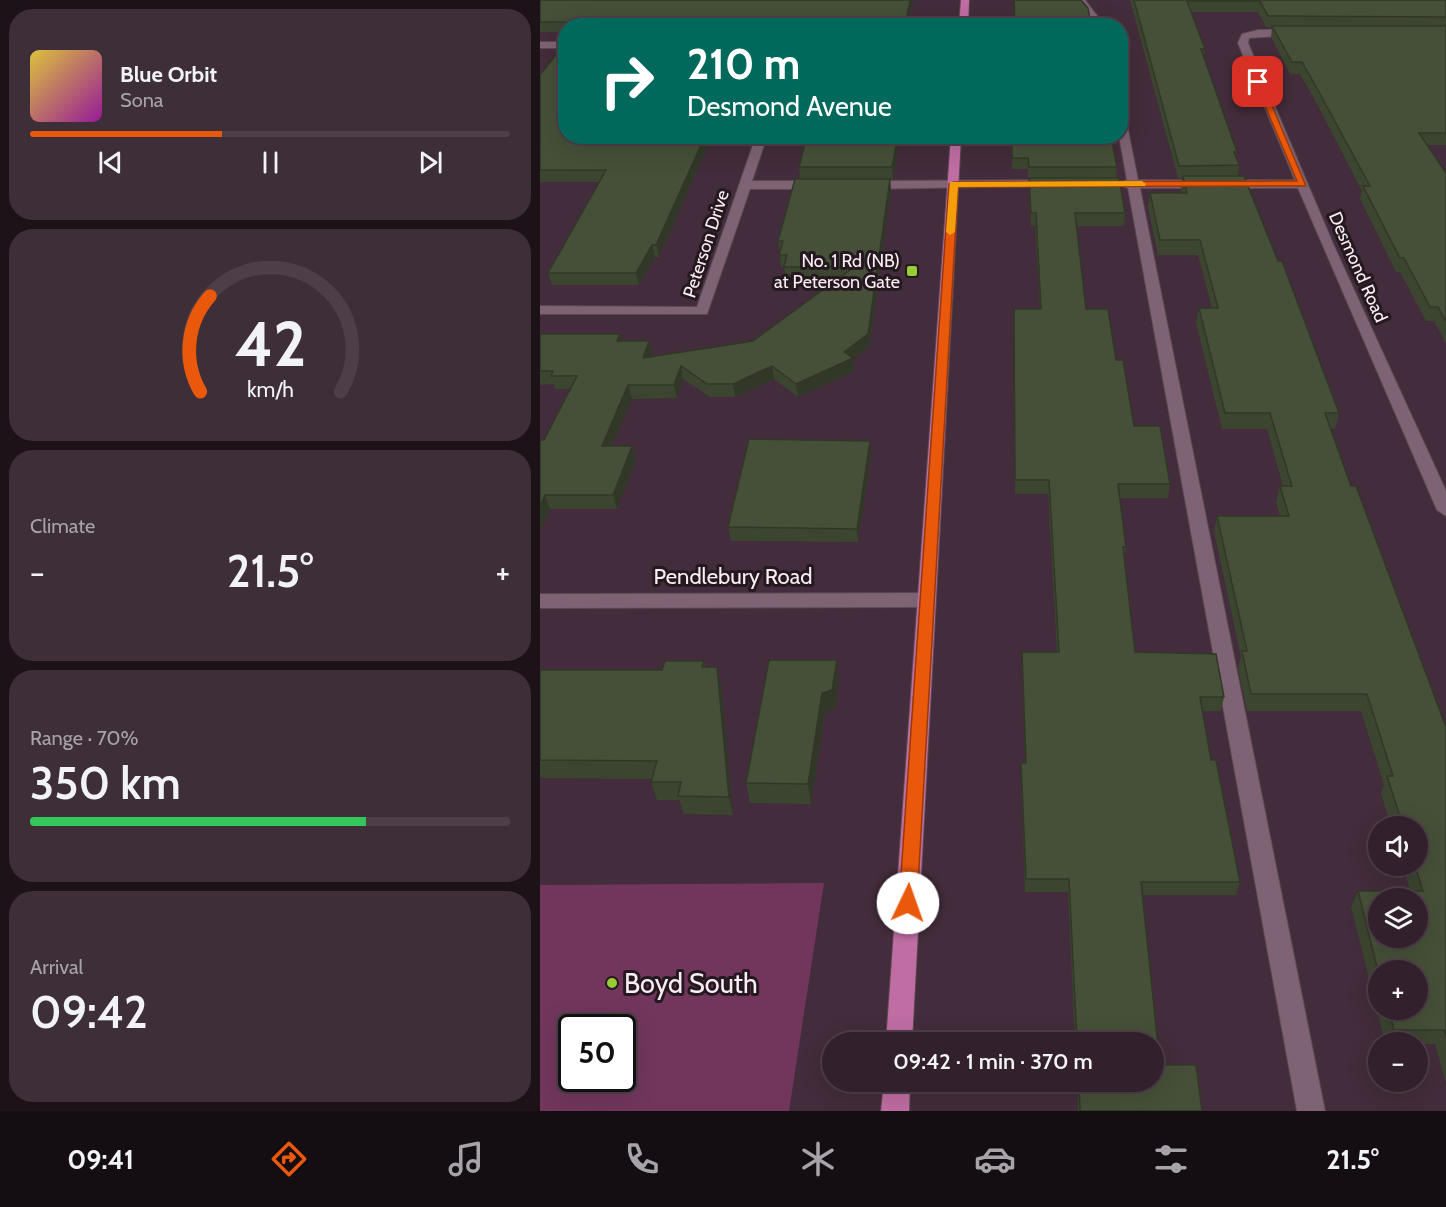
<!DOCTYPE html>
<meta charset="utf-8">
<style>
:root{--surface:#32212c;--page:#3d2e38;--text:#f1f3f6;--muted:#a8a3a9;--line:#4d3e48;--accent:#ea580c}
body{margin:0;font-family:Cabin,sans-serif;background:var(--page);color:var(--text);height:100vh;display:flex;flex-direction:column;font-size:22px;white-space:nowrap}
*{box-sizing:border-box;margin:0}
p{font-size:20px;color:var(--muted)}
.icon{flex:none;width:33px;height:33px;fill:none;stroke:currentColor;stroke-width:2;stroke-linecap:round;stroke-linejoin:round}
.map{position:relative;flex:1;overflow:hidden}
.panel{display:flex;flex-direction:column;gap:9px;padding:9px;background:#1c1218;width:540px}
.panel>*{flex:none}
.hud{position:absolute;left:18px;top:18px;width:570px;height:126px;border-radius:24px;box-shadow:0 6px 24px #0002,0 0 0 2px var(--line);background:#00695c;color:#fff;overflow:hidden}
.tools{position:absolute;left:828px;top:816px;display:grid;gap:12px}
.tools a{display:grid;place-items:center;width:60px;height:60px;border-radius:50%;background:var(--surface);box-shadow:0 6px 24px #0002,0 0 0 2px var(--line);font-size:30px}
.speed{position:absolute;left:18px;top:1014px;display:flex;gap:12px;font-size:30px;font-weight:700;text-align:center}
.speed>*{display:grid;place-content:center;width:78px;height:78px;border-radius:50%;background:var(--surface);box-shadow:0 6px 24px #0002,0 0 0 2px var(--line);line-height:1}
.speed .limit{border:3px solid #111;border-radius:9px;background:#fff;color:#111}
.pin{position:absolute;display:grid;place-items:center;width:51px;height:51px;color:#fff;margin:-26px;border-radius:12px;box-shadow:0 3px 9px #0006}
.me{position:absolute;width:66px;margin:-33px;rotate:3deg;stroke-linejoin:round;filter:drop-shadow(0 0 4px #0008)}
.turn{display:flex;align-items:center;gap:21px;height:126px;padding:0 30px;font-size:27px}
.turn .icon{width:78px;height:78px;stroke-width:2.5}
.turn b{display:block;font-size:42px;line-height:51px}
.big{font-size:45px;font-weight:600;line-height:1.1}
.panel .widget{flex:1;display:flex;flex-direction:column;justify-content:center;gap:9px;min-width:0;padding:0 21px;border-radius:24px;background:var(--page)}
.panel .dial{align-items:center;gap:0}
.dial svg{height:156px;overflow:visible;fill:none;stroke:var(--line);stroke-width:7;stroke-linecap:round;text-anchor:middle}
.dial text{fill:var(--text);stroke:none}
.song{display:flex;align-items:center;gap:18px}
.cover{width:72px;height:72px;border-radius:9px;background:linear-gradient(135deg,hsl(50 70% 55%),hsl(300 70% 35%))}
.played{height:6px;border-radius:3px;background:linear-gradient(90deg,var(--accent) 40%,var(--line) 40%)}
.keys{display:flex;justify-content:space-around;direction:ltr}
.heat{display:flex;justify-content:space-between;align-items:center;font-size:33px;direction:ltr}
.charge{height:9px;border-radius:4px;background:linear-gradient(90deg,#34c759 70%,var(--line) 0)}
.trip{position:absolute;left:282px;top:1032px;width:342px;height:60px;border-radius:30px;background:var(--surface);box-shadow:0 6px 24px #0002,0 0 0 2px var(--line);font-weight:600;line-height:60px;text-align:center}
.dock{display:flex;height:96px;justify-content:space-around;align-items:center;background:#140d12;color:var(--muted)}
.dock .icon{width:42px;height:42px}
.dock .selected{color:var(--accent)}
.dock b{font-size:27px;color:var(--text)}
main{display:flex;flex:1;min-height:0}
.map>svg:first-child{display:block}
.green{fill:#72365d;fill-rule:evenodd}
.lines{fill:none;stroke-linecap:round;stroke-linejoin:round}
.minor-casing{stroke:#5c4855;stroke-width:2}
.major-casing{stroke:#5c4855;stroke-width:2}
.minor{fill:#7d6373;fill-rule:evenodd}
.major{fill:#bf6da3;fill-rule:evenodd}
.wall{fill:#3c4530;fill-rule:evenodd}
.shaded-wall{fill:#313827}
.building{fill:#465038;stroke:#313827;stroke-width:1.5;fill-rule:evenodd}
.route{fill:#ea580c;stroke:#983908;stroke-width:1.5}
.slow{fill:#f59e0b}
.poi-dot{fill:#99cb35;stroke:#23191f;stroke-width:2}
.labels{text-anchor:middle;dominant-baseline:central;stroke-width:6;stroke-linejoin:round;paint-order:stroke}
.far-street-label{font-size:18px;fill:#fcecf5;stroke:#23191f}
.far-poi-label{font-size:18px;fill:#fcecf5;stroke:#23191f;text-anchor:end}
.street-label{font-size:22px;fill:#fcecf5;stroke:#23191f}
.near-poi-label{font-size:27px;fill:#fcecf5;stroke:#23191f;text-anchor:start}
</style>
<main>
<section class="panel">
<div class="widget">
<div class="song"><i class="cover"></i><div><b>Blue Orbit</b><p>Sona</p></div></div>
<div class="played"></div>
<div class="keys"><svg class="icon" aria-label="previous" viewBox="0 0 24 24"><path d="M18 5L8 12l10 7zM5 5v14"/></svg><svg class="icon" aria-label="pause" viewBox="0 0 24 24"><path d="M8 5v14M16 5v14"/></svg><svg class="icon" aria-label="next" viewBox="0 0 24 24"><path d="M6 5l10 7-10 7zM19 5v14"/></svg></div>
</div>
<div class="widget dial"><svg viewBox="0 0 100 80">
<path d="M14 69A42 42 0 1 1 86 69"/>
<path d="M14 69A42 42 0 0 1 19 20" stroke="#ea580c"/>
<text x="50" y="56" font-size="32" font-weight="700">42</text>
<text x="50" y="72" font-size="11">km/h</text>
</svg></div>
<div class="widget"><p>Climate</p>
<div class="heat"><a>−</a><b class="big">21.5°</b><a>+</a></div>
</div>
<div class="widget"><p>Range · 70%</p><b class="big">350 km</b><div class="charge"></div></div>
<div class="widget"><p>Arrival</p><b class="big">09:42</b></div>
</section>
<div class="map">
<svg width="906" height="1111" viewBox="0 0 906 1111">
<rect width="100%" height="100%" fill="#432c3b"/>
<path class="green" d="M284,883l-35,228h-249v-226zM32,1028h50v50h-50z"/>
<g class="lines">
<defs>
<g id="minor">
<path d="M536,0h9l20,26h-9z"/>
<path d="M718,30l38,-1 5,3 -5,3 -47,3 -1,5 86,203 112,245v25l-9,-6 -139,-322h-158l185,923h-28l-169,-923 -10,-4 9,-4 -8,-44 1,-24 5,3 13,65h157l-57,-137 4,-9z"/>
<rect x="0" y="42" width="26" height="6"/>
<path d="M216,136h11l-15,45h66l6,4 -6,4h-68l-43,125h-167v-8l157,1z"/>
<path d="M512,180l4,2v4l-190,3 -6,-4 6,-4z"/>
<path d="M387,593l7,2 2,5 -2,5 -7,2 -387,1v-14z"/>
</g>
<g id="major">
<path d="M421,0h8l-1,26h-9z"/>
<path d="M411,136h10l-49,906h-26z"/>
<path d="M344,1082h26l-1,29h-28z"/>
</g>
</defs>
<use href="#minor" class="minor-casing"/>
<use href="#major" class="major-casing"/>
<use href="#minor" class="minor"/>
<use href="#major" class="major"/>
</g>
<g class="wall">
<path d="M0,0h373l-6,26h-341v6h-26z"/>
<path d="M590,0h316v145h-19l19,28v171l-12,-23h-8l-26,-49h-4l-36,-73 2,-8 -45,-87 -17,-30h-10l-19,-37 1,-10h-6l-8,-15h-67l14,37 -1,8 33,95 -1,5 3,8 -1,11 101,237 -4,16h-5l21,57 95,241v357l-11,-40h-17v-2h-33l-34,-135 7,-16h52l-7,-25h15v-40h-27l-10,-33 3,-8 -23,-74h-114l-9,-43 3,-11 -27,-125 3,-16h63l-4,-14 4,-16h3l-16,-57h-45l-26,-106 3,-15h13l-14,-53h-40l-10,-48 2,-14h32l-1,-3 1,-12h-4zM838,970l40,40h-40z"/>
<path d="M0,75l172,61 -53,121h-4l-16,28h-87l-4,-12 52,-91h-60z"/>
<path d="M360,136l-7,43h-93l-1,-12z"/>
<path d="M472,136l105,31 -1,11 9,35 -1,13h-47l9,83 30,51 18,66 36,58 -2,14h-48l6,49 -2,14 11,91 89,45 -3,14h-18l8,49 29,122 -4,13h-94l18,170 42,46h-124l-1,-29h77v-40h-79l-7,-150h-43l-4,-115v-14h4l-3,-111h35l-9,-158h-33l-1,-185h26l-5,-83h-4l-2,-47h-1v-10h-16z"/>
<path d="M350,179l1,12 -22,156 -16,12 1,12 -56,26 -24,-18 -39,18h-25l-27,-18 -6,19 -45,1 -21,47h21l4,14 -19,49h-67l-10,22 4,-91 26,-51h-15l-1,-5 -14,1v-51h80l2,7h27l3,13 -1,2 102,-15 84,-62 -51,1 -2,-13h-3l-3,-26z"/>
<path d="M331,455l-13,87 -127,-1 -3,-14z"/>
<path d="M164,661l1,6h12l4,18 12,130 -49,-1 -5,-14h-22l-6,-18v-3l-111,-1v-108h122z"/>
<path d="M299,679l-4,30 -10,3 -14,92 -61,-1 -4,-20z"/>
</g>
<g class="shaded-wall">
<path d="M370,0h3l-6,26h-2z"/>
<path d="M165,136h7l-53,121 -3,-12z"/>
<path d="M358,136h2l-7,43 -1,-12z"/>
<path d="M350,179l1,12 -22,156 -16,12 1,12 -56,26 -2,-13 48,-32z"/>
<path d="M112,245l3,12 -16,28 -3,-12z"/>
<path d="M80,334l4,13 -7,-6z"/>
<path d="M109,341l3,13 -6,17 -3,-13z"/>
<path d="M141,366l2,13 -6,19 -3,-13z"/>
<path d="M232,366l2,13 -39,18 -2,-13z"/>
<path d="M88,385l4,14 -27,61 -3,-14z"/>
<path d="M330,441l1,14 -13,87 -1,-13z"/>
<path d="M92,446l4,14 -19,49 -4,-14z"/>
<path d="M5,495l5,14 -10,22v-24z"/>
<path d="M297,660l2,19 -4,30 -10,3 -14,92 -3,-20 14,-91z"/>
<path d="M177,667l4,18 12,130 -4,-18z"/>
</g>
<g class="building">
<path d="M0,0h370l-5,26h-327l3,-4h-41z"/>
<path d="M474,0h67l7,8 3,18h-76z"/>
<path d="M594,0h312v17l-178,-1 -8,-15h-73l18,48h-4l36,103h-3l5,13 -60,1z"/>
<path d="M732,26h174v107h-27l27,40v149l-8,-15h-8l-26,-49h-4l-37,-72h7l-51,-94 -17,-30h-10z"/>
<path d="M26,42v94h139l-49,109h-4l-16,28h-88l58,-103h-66v-95z"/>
<path d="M267,136h91l-6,31h-93z"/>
<path d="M472,136h99l6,31h-88l-1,-9h-16z"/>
<path d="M643,176h61l34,85h4l57,152h-14l26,73h5l90,241v311l-2,-8h-50l-5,-20h29v-40l-40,1 -20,-80h65l-8,-25h3v-40h-15l-16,-50h6l-26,-82h-116l-9,-43h5l-30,-135h72l-9,-30h12l-22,-73h-45l-26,-105h19l-18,-68h-40l-10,-47h37zM838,898h40v40h-40z"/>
<path d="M489,178h90l6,35h-50l11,96h22l8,51h7l11,66h26l10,58h-52l8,63h-3l12,105 81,2 8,43h-24l11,63h5l24,122h-99l19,183h36l6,46h-122l-1,-29h75v-40h-77l-8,-163h-43l-5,-116h5l-4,-111h37l-10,-172h-34l-1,-171h27l-5,-96h-5z"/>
<path d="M255,179h95l-22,155 -24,18 9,6 -57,26 -24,-18 -39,18h-26l-26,-18 -7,19h-46l-26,61h30l-19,49h-68l-5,12v-67h4l33,-64h-26l2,-5h-13v-37h80l-3,7h32l-6,17 110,-17 101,-74h-70l3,-12h-8l4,-14h-5z"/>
<path d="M209,439l121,2 -13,88 -129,-2z"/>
<path d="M229,660h68l-5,30 -10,3 -14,91 -62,-1z"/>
<path d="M125,661h39l-2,6h15l12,130 -51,-1 3,-14h-30l6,-21 -117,-1v-90h122z"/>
</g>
<path class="route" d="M718,79l4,3 44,104 -348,1 -41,716 -3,5 -6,3 -6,-3 -3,-5 50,-719 5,-2 343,-1 -42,-99z"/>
<path class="slow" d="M602,181l4,3 -1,2 -187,1 -3,45 -5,3 -4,-3 4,-50z"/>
<g class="poi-dot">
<rect x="366" y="265" width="12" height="12" rx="3"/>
<circle cx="72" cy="983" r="6"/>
</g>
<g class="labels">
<g class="far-street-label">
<text transform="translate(166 244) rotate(-72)">Peterson Drive</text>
<text transform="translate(818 267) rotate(66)">Desmond Road</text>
</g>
<g class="far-poi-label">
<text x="360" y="261">No. 1 Rd (NB)<tspan x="360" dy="21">at Peterson Gate</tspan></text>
</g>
<g class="street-label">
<text x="193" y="576">Pendlebury Road</text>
</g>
<g class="near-poi-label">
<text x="84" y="983">Boyd South</text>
</g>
</g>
</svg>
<div class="tools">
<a><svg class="icon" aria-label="sound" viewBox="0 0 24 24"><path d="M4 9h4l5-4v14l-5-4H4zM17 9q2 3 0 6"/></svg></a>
<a><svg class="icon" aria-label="layers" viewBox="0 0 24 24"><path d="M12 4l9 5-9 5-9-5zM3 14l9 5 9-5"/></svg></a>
<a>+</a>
<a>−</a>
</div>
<div class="speed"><div class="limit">50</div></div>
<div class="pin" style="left:718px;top:82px;background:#d93025"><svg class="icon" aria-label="arrive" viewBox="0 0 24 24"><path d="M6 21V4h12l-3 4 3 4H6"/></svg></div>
<svg class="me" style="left:368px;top:903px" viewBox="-20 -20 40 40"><circle r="19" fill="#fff"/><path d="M0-13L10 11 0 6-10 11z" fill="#ea580c"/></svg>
<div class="trip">09:42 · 1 min · 370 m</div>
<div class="hud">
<div class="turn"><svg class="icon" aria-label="right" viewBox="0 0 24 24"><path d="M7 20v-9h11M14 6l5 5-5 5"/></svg><div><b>210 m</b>Desmond Avenue</div></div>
</div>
</div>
</main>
<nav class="dock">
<b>09:41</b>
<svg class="icon selected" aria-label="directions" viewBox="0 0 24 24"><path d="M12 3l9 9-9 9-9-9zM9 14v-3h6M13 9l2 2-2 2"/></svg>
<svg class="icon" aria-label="music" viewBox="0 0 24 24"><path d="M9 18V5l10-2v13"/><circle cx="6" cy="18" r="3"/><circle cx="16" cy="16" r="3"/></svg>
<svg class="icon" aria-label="phone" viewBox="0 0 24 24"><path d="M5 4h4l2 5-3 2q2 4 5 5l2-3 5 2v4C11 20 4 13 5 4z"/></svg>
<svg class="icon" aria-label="climate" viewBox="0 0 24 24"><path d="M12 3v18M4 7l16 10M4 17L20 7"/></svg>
<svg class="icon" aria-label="car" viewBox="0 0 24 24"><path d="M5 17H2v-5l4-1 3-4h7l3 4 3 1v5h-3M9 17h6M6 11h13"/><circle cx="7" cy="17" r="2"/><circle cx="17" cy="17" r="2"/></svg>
<svg class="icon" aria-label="filters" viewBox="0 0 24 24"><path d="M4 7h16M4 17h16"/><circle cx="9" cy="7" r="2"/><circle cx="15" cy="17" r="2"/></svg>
<b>21.5°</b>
</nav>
